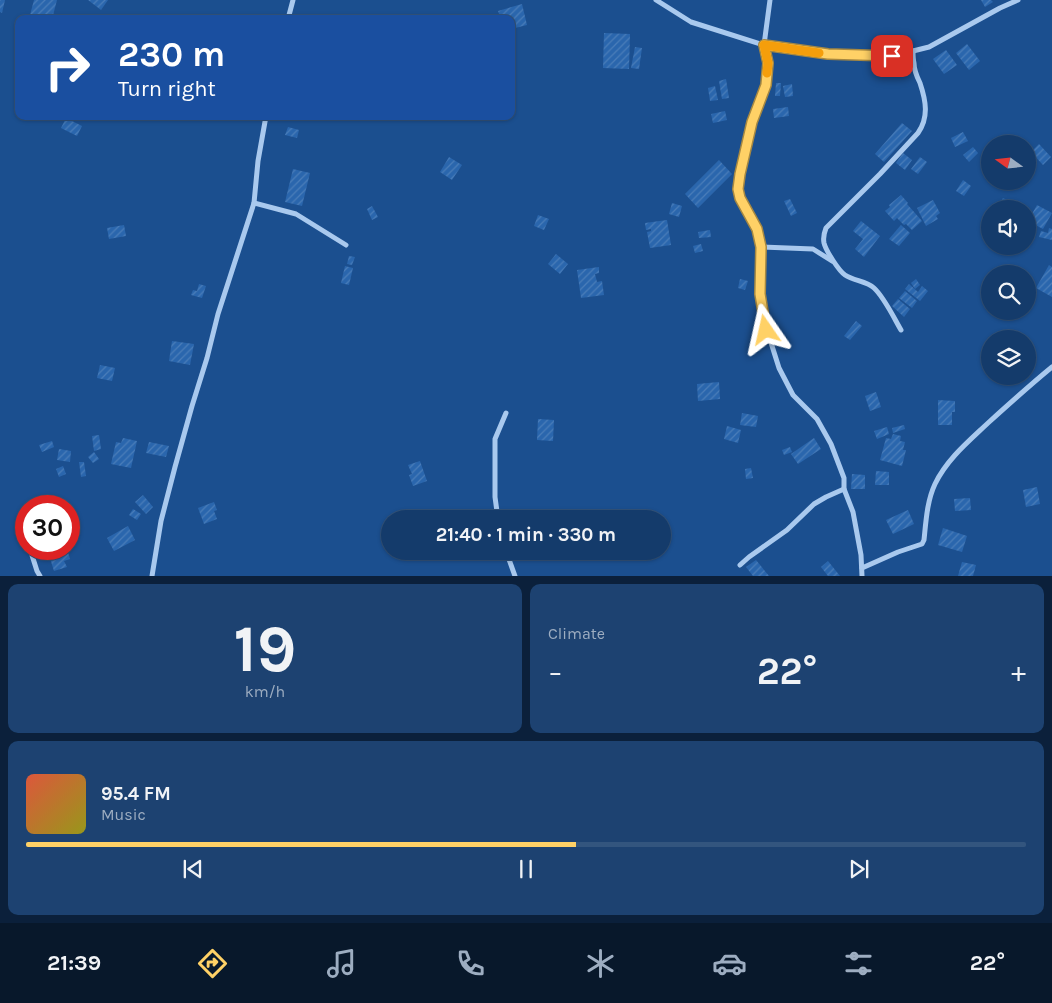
<!DOCTYPE html>
<meta charset="utf-8">
<style>
:root{--surface:#143b6b;--page:#1d4271;--text:#f1f3f6;--muted:#9dadc1;--line:#33557e;--accent:#ffd166}
body{margin:0;font-family:Karla,sans-serif;background:var(--page);color:var(--text);height:100vh;display:flex;flex-direction:column;font-size:19px;white-space:nowrap}
*{box-sizing:border-box;margin:0}
p{font-size:16px;color:var(--muted)}
.icon{flex:none;width:28px;height:28px;fill:none;stroke:currentColor;stroke-width:2;stroke-linecap:round;stroke-linejoin:round}
.map{position:relative;height:576px;overflow:hidden}
.side{display:flex;flex-direction:column;gap:8px;padding:8px;background:#0b203b;flex:1}
.side>*{flex:none}
.top-card{position:absolute;left:15px;top:15px;width:500px;height:105px;border-radius:10px;box-shadow:0 1px 4px #0004,0 0 0 1px var(--line);background:#1a4fa0;color:#fff;overflow:hidden}
.needle{width:32px;rotate:285deg}
.tools{position:absolute;left:981px;top:135px;display:grid;gap:10px}
.tools a{display:grid;place-items:center;width:55px;height:55px;border-radius:50%;background:var(--surface);box-shadow:0 1px 4px #0004,0 0 0 1px var(--line);font-size:25px}
.speed{position:absolute;left:15px;top:495px;display:flex;gap:10px;font-size:25px;font-weight:700;text-align:center}
.speed>*{display:grid;place-content:center;width:65px;height:65px;border-radius:50%;background:var(--surface);box-shadow:0 1px 4px #0004,0 0 0 1px var(--line);line-height:1}
.speed .limit{border:8px solid #d22;background:#fff;color:#111}
.pin{position:absolute;display:grid;place-items:center;width:42px;height:42px;color:#fff;margin:-21px;border-radius:10px;box-shadow:0 2px 8px #0006}
.me{position:absolute;width:55px;margin:-28px;rotate:349deg;stroke-linejoin:round;filter:drop-shadow(0 0 4px #0008)}
.turn{display:flex;align-items:center;gap:18px;height:105px;padding:0 20px;font-size:22px}
.turn .icon{width:65px;height:65px;stroke-width:2.5}
.turn b{display:block;font-size:35px;line-height:42px}
.big{font-size:38px;font-weight:700;line-height:1.1}
.side .tile{flex:1;display:flex;flex-direction:column;justify-content:center;gap:8px;min-width:0;padding:0 18px;border-radius:10px;background:var(--page)}
.side .dial{align-items:center;gap:0}
.dial b{font-size:65px;line-height:1}
.song{display:flex;align-items:center;gap:15px}
.cover{width:60px;height:60px;border-radius:8px;background:linear-gradient(135deg,hsl(10 70% 55%),hsl(60 70% 35%))}
.played{height:5px;border-radius:2px;background:linear-gradient(90deg,var(--accent) 55%,var(--line) 55%)}
.keys{display:flex;justify-content:space-around;direction:ltr}
.heat{display:flex;justify-content:space-between;align-items:center;font-size:28px;direction:ltr}
.side .tiles{flex:1;display:grid;gap:8px;grid-template-columns:1fr 1fr}
.tile:last-child{grid-column:span 2}
.trip{position:absolute;left:381px;top:510px;width:290px;height:50px;border-radius:25px;background:var(--surface);box-shadow:0 1px 4px #0004,0 0 0 1px var(--line);font-weight:700;line-height:50px;text-align:center}
.tab-bar{display:flex;height:80px;justify-content:space-around;align-items:center;background:#08182b;color:var(--muted)}
.tab-bar .icon{width:35px;height:35px}
.tab-bar .on{color:var(--accent)}
.tab-bar b{font-size:22px;color:var(--text)}
.map>svg:first-child{display:block}
.building{fill:url(#building-hatch)}
.lines{fill:none;stroke-linecap:round;stroke-linejoin:round}
.minor{stroke:#a9c9ee;stroke-width:5}
.route-casing{stroke:#a68842;stroke-width:12}
.route{stroke:#ffd166;stroke-width:9}
.slow{stroke:#f59e0b;stroke-width:9}
</style>
<div class="map">
<svg width="1052" height="576" viewBox="0 0 1052 576">
<defs>
<pattern id="building-hatch" width="6" height="6" patternUnits="userSpaceOnUse" patternTransform="scale(1.25)"><rect width="6" height="6" fill="#2a66ad"/><path d="M-1 1l2-2M0 6l6-6M5 7l2-2" fill="none" stroke="#4a7db9"/></pattern>
</defs>
<rect width="100%" height="100%" fill="#1b4f8f"/>
<g class="building">
<path d="M0,0h5l-3,13 -2,-1z"/>
<path d="M34,0h23l-5,19h-8l-14,-4z"/>
<path d="M88,0h20l-7,10z"/>
<path d="M981,0h10l2,2 -8,5z"/>
<path d="M522,4l5,21 -16,4v-10h-10l-3,-8z"/>
<path d="M604,33l26,1 -1,35 -26,-1z"/>
<path d="M967,44l13,17 -11,9 -13,-17z"/>
<path d="M635,47l7,1 -3,21 -8,-1z"/>
<path d="M946,50l11,15 -13,9 -11,-15z"/>
<path d="M726,79l3,19 -7,1 -3,-18z"/>
<path d="M776,83h5l-1,13h-5z"/>
<path d="M792,84l1,12 -8,1 -2,-11z"/>
<path d="M715,86l3,14 -8,1 -2,-13z"/>
<path d="M788,107l1,9 -15,2 -1,-9z"/>
<path d="M725,111l2,9 -14,3 -2,-9z"/>
<path d="M66,118l16,8 -5,10 -16,-8z"/>
<path d="M902,123l10,8 -28,31 -9,-8z"/>
<path d="M288,127l11,3 -2,8 -12,-3z"/>
<path d="M963,132l5,9 -13,6 -4,-9z"/>
<path d="M1039,144l12,13 -8,8 -12,-13z"/>
<path d="M973,147l5,6 -9,9 -6,-7z"/>
<path d="M903,153l9,7 -7,10 -9,-7z"/>
<path d="M449,157l13,8 -10,15 -12,-8z"/>
<path d="M920,157l7,5 -9,12 -7,-5z"/>
<path d="M719,160l13,14 -34,34 -13,-14z"/>
<path d="M293,169l17,4 -8,33 -17,-4z"/>
<path d="M963,180l8,6 -7,10 -8,-5z"/>
<path d="M901,195l7,8 -1,1 15,17 -10,9 -6,-6 -2,1 -7,-7 -3,3 -9,-10 5,-4 -1,-2z"/>
<path d="M1003,198l8,4 -4,7h-10z"/>
<path d="M790,199l7,14 -6,3 -7,-15z"/>
<path d="M933,200l7,13 -4,3 2,3 -12,7 -9,-18z"/>
<path d="M672,203l10,3 -3,11 -10,-3z"/>
<path d="M1037,205l15,8 -9,16 -15,-8z"/>
<path d="M372,206l6,11 -6,3 -5,-11z"/>
<path d="M538,215l11,4 -5,11 -10,-4z"/>
<path d="M667,220l4,25 -21,3 -3,-16 4,-1v-2l-5,1 -1,-7z"/>
<path d="M861,221l19,15 -16,21 -9,-8 8,-10 -10,-8z"/>
<path d="M124,225l2,11 -17,3 -2,-11z"/>
<path d="M901,225l9,8 -11,13 -10,-7z"/>
<path d="M1049,228l3,1v11l-13,-3 2,-6 7,2z"/>
<path d="M710,230l1,7 -12,1 -1,-6z"/>
<path d="M701,244l2,7 -8,2 -2,-7z"/>
<path d="M556,254l12,10 -8,10 -12,-10z"/>
<path d="M349,256l6,1 -3,8 -5,-1z"/>
<path d="M1049,265l3,2v30l-16,-9z"/>
<path d="M345,266l8,2 -4,17 -8,-2z"/>
<path d="M599,267v6l-4,1 2,8 5,-1 2,14 -23,3 -4,-28z"/>
<path d="M740,279l8,2 -3,9 -7,-2z"/>
<path d="M916,279l4,6 -5,4 -4,-6z"/>
<path d="M199,284l7,2 -4,12 -11,-3 2,-5 4,1z"/>
<path d="M909,284l9,8 4,-6 6,5 -8,10 -15,-12z"/>
<path d="M905,291l12,10 -5,7 -13,-10z"/>
<path d="M898,299l12,10 -6,8 -12,-11z"/>
<path d="M856,321l6,5 -12,14 -6,-4z"/>
<path d="M172,341l22,3 -4,21 -21,-4z"/>
<path d="M100,365l15,3 -3,13 -15,-3z"/>
<path d="M719,382l1,17 -22,2 -1,-17z"/>
<path d="M876,392l5,15 -11,4 -5,-15z"/>
<path d="M938,400l17,1v11h-3v13h-14z"/>
<path d="M742,413l16,3 -2,11 -16,-2z"/>
<path d="M538,419l16,1 -1,21 -16,-1z"/>
<path d="M904,425l1,4 -12,4 -1,-5z"/>
<path d="M727,426l14,4 -3,13 -14,-4z"/>
<path d="M887,427l2,7 -12,5 -3,-8z"/>
<path d="M893,434l8,2 -1,5 5,1 -2,8h3l-4,16 -22,-6 6,-22 5,1z"/>
<path d="M99,435l2,14 -7,2 -2,-15z"/>
<path d="M123,438l14,3 -6,27 -20,-4 5,-22 5,1z"/>
<path d="M814,438l7,11 -23,15 -7,-10z"/>
<path d="M52,441l2,6 -12,5 -3,-7z"/>
<path d="M149,442l20,4 -3,11 -20,-4z"/>
<path d="M790,447l2,5 -8,3 -2,-5z"/>
<path d="M59,449l12,2 -1,11 -13,-2z"/>
<path d="M94,452l5,7 -6,4 -5,-6z"/>
<path d="M420,461l7,20 -14,5 -4,-11 3,-1 -4,-9z"/>
<path d="M79,462h5l2,14 -5,1z"/>
<path d="M63,466l3,8 -7,3 -3,-8z"/>
<path d="M751,468l2,10 -7,1 -1,-10z"/>
<path d="M876,471l13,1v13h-14z"/>
<path d="M852,474l13,1v14h-14z"/>
<path d="M1037,487l3,17 -14,3 -3,-17z"/>
<path d="M143,495l10,12 -7,7 -11,-12z"/>
<path d="M970,498l1,12 -16,1 -1,-12z"/>
<path d="M214,502l3,8 -3,1 3,8 -13,5 -6,-16z"/>
<path d="M133,509l8,5 -4,6 -8,-5z"/>
<path d="M454,510l3,9h-18l-1,-2z"/>
<path d="M558,510l2,9h-17l-1,-5z"/>
<path d="M908,510l6,14 -21,10 -7,-14z"/>
<path d="M128,526l7,14 -21,11 -7,-13z"/>
<path d="M943,528l24,8 -5,16 -24,-7z"/>
<path d="M57,549h10l3,10 -6,2 3,6 -13,4 -6,-19z"/>
<path d="M756,560l13,16h-16l-7,-9z"/>
<path d="M828,561l12,15h-12l-7,-9z"/>
<path d="M962,562l14,3 -3,11h-15z"/>
</g>
<g class="lines">
<g class="minor">
<path d="M656,0l35,22 73,23 64,10 35,1h44l6,-5 16,-4 71,-39 18,-8"/>
<path d="M770,0l-6,45 4,18 -2,22 -14,37 -12,52 -2,15 2,9 17,31 4,18 -1,47 7,36 12,38 14,27 24,24 14,25 13,34v11l9,23 8,43 1,21"/>
<path d="M288,19l5,-19"/>
<path d="M254,203l42,11 50,31"/>
<path d="M761,247l52,2 19,12"/>
<path d="M901,330c-7,-12 -17,-33 -27,-42 -8,-7 -20,-7 -29,-13 -6,-4 -19,-24 -21,-32 -1,-5 0,-10 2,-15l54,-54 38,-41c11,-16 8,-32 2,-50 -3,-6 -6,-13 -6,-20 -1,-4 -1,-8 -1,-12"/>
<path d="M498,519l-3,-22v-58l11,-26"/>
<path d="M30,549l7,22 3,5"/>
<path d="M506,551l9,25"/>
<path d="M740,565l9,-8 38,-27 27,-26 12,-7 18,-8"/>
<path d="M862,568l36,-16 24,-8 2,-4c2,-19 3,-39 11,-56 12,-25 34,-43 53,-61 21,-19 42,-38 64,-56"/>
<path d="M152,576l9,-55 14,-54 17,-61 15,-48 11,-44 36,-111 4,-42 8,-45"/>
</g>
</g>
<g class="lines">
<defs>
<path id="route" d="M766,330l-6,-36 1,-47 -4,-18 -17,-31 -2,-9 2,-15 12,-52 14,-37 2,-22 -4,-18 64,9 64,2"/>
</defs>
<use href="#route" class="route-casing"/>
<use href="#route" class="route"/>
<path class="slow" d="M767,73l1,-10 -4,-18 55,8"/>
</g>
</svg>
<div class="tools">
<a><svg class="needle" viewBox="-14 -14 28 28"><path d="M0-13l5 13h-10z" fill="#e53935"/><path d="M0 13l5-13h-10z" fill="#9dadc1"/></svg></a>
<a><svg class="icon" aria-label="sound" viewBox="0 0 24 24"><path d="M4 9h4l5-4v14l-5-4H4zM17 9q2 3 0 6"/></svg></a>
<a><svg class="icon" aria-label="search" viewBox="0 0 24 24"><circle cx="10" cy="10" r="6"/><path d="M15 15l6 6"/></svg></a>
<a><svg class="icon" aria-label="layers" viewBox="0 0 24 24"><path d="M12 4l9 5-9 5-9-5zM3 14l9 5 9-5"/></svg></a>
</div>
<div class="speed"><div class="limit">30</div></div>
<div class="pin" style="left:892px;top:56px;background:#d93025"><svg class="icon" aria-label="arrive" viewBox="0 0 24 24"><path d="M6 21V4h12l-3 4 3 4H6"/></svg></div>
<svg class="me" style="left:766px;top:330px" viewBox="-20 -20 40 40"><path d="M0-17L14 15 0 8-14 15z" fill="#ffd166" stroke="#fff" stroke-width="4"/></svg>
<div class="trip">21:40 · 1 min · 330 m</div>
<div class="top-card">
<div class="turn"><svg class="icon" aria-label="right" viewBox="0 0 24 24"><path d="M7 20v-9h11M14 6l5 5-5 5"/></svg><div><b>230 m</b>Turn right</div></div>
</div>
</div>
<section class="side">
<div class="tiles">
<div class="tile dial"><b>19</b><p>km/h</p></div>
<div class="tile"><p>Climate</p>
<div class="heat"><a>−</a><b class="big">22°</b><a>+</a></div>
</div>
<div class="tile">
<div class="song"><i class="cover"></i><div><b>95.4 FM</b><p>Music</p></div></div>
<div class="played"></div>
<div class="keys"><svg class="icon" aria-label="previous" viewBox="0 0 24 24"><path d="M18 5L8 12l10 7zM5 5v14"/></svg><svg class="icon" aria-label="pause" viewBox="0 0 24 24"><path d="M8 5v14M16 5v14"/></svg><svg class="icon" aria-label="next" viewBox="0 0 24 24"><path d="M6 5l10 7-10 7zM19 5v14"/></svg></div>
</div>
</div>
</section>
<nav class="tab-bar">
<b>21:39</b>
<svg class="icon on" aria-label="directions" viewBox="0 0 24 24"><path d="M12 3l9 9-9 9-9-9zM9 14v-3h6M13 9l2 2-2 2"/></svg>
<svg class="icon" aria-label="music" viewBox="0 0 24 24"><path d="M9 18V5l10-2v13"/><circle cx="6" cy="18" r="3"/><circle cx="16" cy="16" r="3"/></svg>
<svg class="icon" aria-label="phone" viewBox="0 0 24 24"><path d="M5 4h4l2 5-3 2q2 4 5 5l2-3 5 2v4C11 20 4 13 5 4z"/></svg>
<svg class="icon" aria-label="climate" viewBox="0 0 24 24"><path d="M12 3v18M4 7l16 10M4 17L20 7"/></svg>
<svg class="icon" aria-label="car" viewBox="0 0 24 24"><path d="M5 17H2v-5l4-1 3-4h7l3 4 3 1v5h-3M9 17h6M6 11h13"/><circle cx="7" cy="17" r="2"/><circle cx="17" cy="17" r="2"/></svg>
<svg class="icon" aria-label="filters" viewBox="0 0 24 24"><path d="M4 7h16M4 17h16"/><circle cx="9" cy="7" r="2"/><circle cx="15" cy="17" r="2"/></svg>
<b>22°</b>
</nav>
